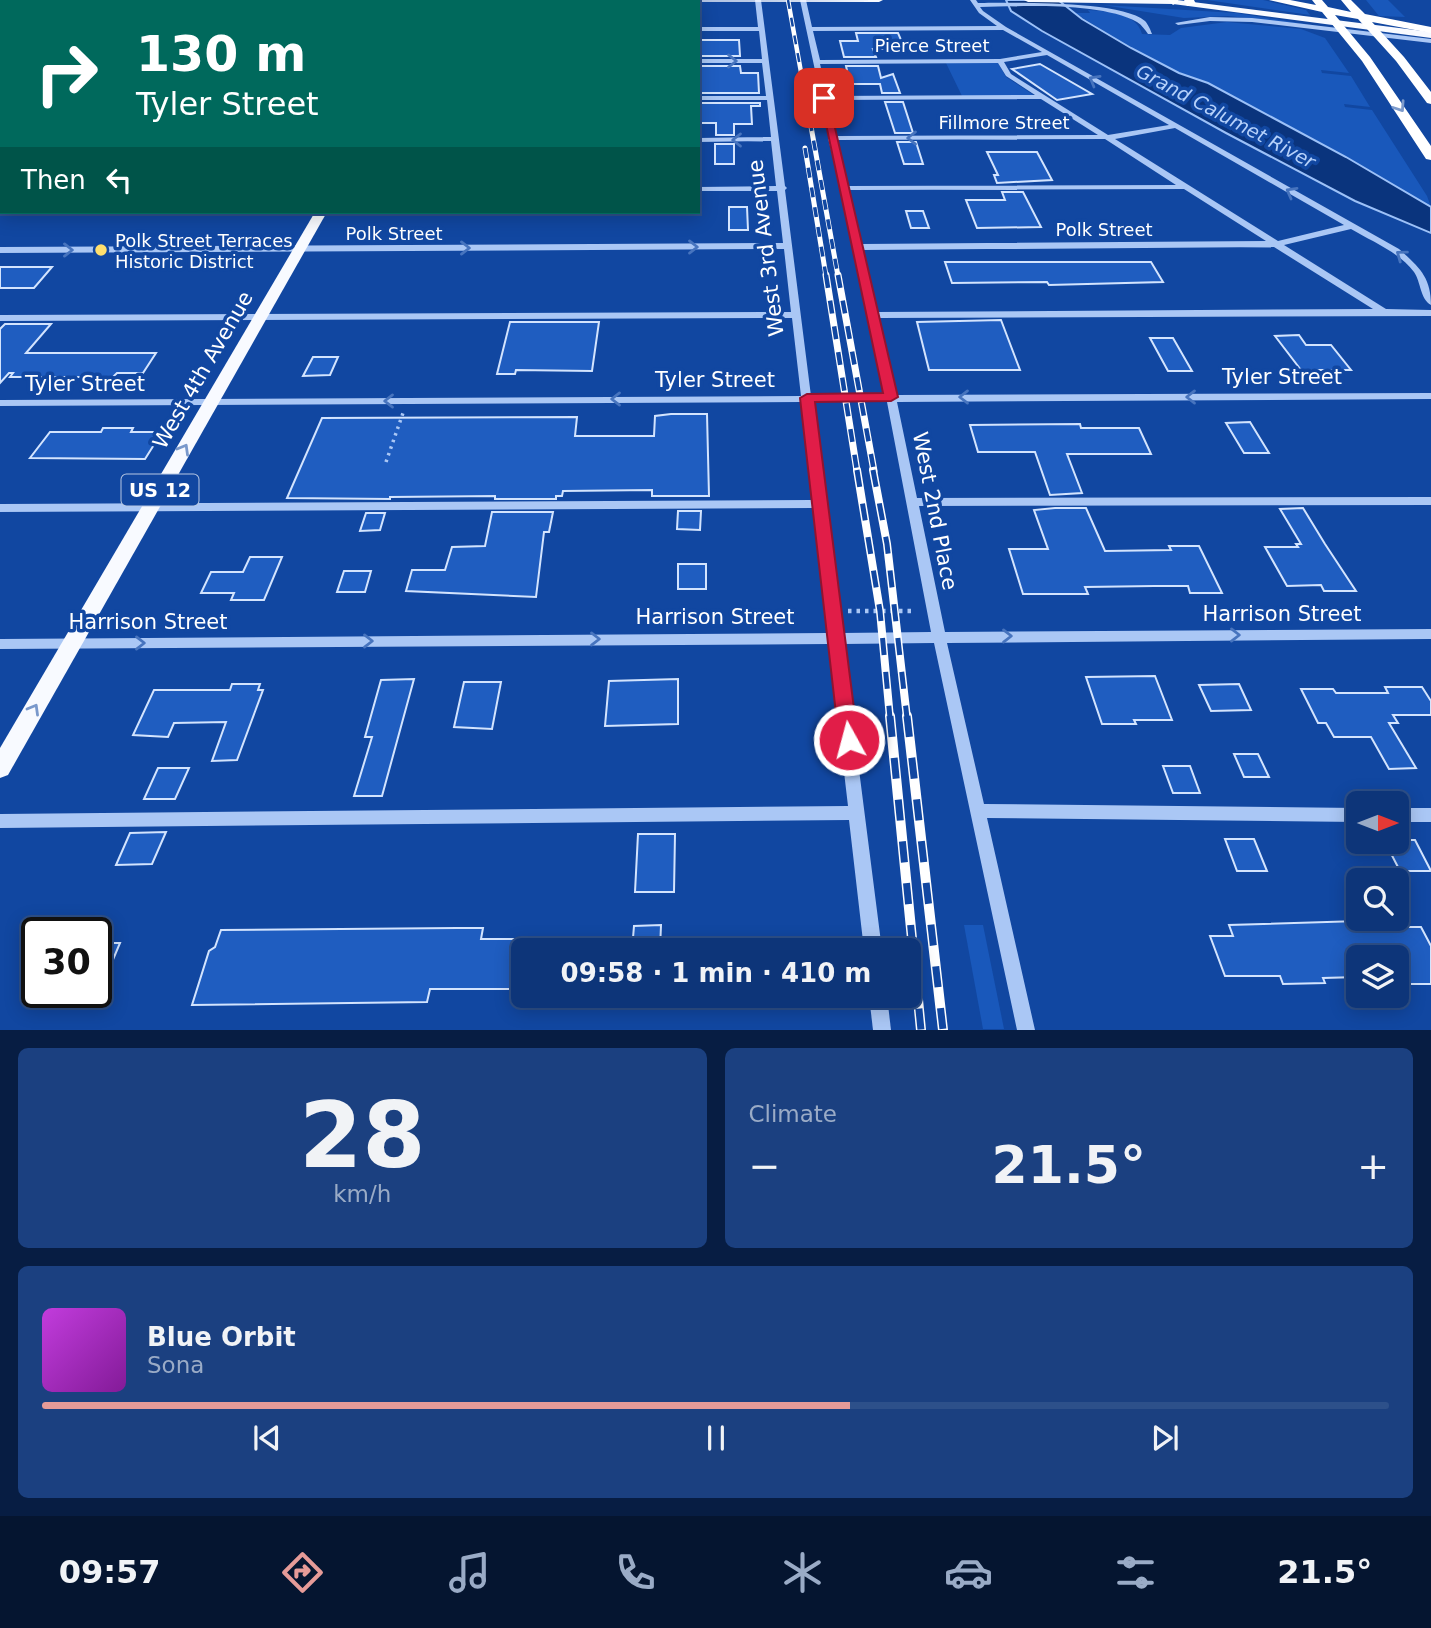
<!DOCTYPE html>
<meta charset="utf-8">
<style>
:root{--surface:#0d3579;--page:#1b4080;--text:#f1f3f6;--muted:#9aabc6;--line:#2d508a;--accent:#e69b98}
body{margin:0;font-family:"DejaVu Sans",sans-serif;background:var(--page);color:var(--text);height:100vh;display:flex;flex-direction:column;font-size:26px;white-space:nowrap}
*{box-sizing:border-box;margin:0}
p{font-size:23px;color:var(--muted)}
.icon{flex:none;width:38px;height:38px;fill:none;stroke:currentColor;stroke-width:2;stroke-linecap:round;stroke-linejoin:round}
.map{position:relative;height:1030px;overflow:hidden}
.details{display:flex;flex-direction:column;gap:18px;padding:18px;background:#071d43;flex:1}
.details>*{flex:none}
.hud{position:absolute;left:0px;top:0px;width:700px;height:214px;box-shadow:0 4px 18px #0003,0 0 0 2px var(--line);background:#00695c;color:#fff;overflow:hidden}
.needle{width:46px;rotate:90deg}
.tools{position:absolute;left:1346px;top:791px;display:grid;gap:14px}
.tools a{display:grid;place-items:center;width:63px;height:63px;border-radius:10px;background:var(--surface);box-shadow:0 4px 18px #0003,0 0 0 2px var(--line);font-size:35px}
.speed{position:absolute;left:21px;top:917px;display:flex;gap:14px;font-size:35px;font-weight:700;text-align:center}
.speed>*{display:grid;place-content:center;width:91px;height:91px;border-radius:50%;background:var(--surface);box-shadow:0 4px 18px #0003,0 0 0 2px var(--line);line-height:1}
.speed .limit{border:4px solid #111;border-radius:10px;background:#fff;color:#111}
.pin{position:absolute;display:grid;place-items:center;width:60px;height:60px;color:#fff;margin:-30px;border-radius:14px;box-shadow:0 4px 10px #0006}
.me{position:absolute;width:77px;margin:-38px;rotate:353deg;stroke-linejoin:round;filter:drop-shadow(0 0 5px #0008)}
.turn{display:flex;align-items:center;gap:24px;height:147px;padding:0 21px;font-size:32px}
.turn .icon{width:91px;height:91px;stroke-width:2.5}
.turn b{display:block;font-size:49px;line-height:60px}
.then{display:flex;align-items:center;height:66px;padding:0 21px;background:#0003;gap:14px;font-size:26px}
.big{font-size:52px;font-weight:700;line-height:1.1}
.details .tile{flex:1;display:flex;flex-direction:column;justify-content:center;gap:10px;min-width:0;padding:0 24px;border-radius:10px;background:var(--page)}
.details .dial{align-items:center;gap:0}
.dial b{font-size:91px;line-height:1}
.song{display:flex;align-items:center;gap:21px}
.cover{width:84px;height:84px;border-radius:10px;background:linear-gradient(135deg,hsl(290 70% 55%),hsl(290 70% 35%))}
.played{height:7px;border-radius:4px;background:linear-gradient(90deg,var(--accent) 60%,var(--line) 60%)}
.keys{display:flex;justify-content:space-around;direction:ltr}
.heat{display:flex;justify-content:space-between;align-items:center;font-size:38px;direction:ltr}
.details .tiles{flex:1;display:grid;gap:18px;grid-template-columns:1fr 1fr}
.tile:last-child{grid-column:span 2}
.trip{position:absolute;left:511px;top:938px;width:410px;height:70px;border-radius:10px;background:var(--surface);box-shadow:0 4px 18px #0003,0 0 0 2px var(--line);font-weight:700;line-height:70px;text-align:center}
.tab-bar{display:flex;height:112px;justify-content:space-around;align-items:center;background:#051530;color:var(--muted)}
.tab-bar .icon{width:49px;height:49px}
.tab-bar .on{color:var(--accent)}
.tab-bar b{font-size:32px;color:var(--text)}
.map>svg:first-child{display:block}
.green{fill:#1958bb}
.water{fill:#0a347d;stroke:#9cc1f8;stroke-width:2}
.building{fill:#1f5dc0;stroke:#d3e4fe;stroke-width:2}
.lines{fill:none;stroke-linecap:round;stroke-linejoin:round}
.path-far1{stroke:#aac7f5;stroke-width:3.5;stroke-dasharray:2.5 4.5;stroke-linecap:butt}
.path{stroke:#aac7f5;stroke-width:4.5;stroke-dasharray:3.5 5;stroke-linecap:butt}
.minor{fill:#aac7f5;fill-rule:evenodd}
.major{fill:#f8faff;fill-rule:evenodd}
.highway{fill:#fff;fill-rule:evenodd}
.rail-far4-casing{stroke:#fff;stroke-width:4.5}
.rail-far3-casing{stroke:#fff;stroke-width:5}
.rail-far2-casing{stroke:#fff;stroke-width:7}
.rail-far1-casing{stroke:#fff;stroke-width:8}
.rail-casing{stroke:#fff;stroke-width:10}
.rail-far4{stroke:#1147a1;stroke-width:2.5;stroke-dasharray:9;stroke-linecap:butt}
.rail-far3{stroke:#1147a1;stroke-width:3.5;stroke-dasharray:10;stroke-linecap:butt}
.rail-far2{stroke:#1147a1;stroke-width:4.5;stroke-dasharray:13;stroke-linecap:butt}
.rail-far1{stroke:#1147a1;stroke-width:5;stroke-dasharray:17;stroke-linecap:butt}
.rail{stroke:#1147a1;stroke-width:7;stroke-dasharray:21;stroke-linecap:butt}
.oneway{stroke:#4774be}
.oneway2{stroke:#7c9acb}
.oneway3{stroke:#7998cb}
.route{fill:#e11d48;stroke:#92132f;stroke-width:2}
.poi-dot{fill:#ffdf6e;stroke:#1147a1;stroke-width:2.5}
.labels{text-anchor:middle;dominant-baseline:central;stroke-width:7;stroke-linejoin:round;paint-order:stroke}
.far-street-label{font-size:18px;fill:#fff;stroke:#1147a1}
.far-poi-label{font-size:18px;fill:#fff;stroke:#1147a1;text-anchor:start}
.far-water-label{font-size:19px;font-style:italic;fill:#b7d2fb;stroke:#1147a1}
.shield{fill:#1147a1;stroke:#b8c8e3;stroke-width:2}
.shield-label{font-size:19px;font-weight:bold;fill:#fff}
.street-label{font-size:21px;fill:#fff;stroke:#1147a1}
</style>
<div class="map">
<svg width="1431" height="1030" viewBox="0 0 1431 1030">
<rect width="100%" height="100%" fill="#1147a1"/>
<g class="green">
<path d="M1207,0h56l43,10 4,5z"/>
<path d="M1366,0h22l17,17 -26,-1z"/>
<path d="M1103,5l133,8 83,13 -91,-10 -44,2z"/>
<path d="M1088,10c19,1 49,3 54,24l28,1 11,-7 46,-6 74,7 24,9 24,35 -28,-3 1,3 29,3 19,31 -26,-3 1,3 27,3 55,86 4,11 -85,-50 -138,-74 -29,-10 -48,-25 -56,-35h15z"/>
<path d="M946,63h52l8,14 29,19h-73z"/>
<path d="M964,925h19l21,104h-21z"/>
</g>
<path class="water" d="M1006,0h52l24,19 49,29 48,25 29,10 138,74 85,50v26l-76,-32 -129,-68 -184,-102 -31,-20z"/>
<g class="building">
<path d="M856,33h42l7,16h-32l3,8h-32l-4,-16h18z"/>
<path d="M698,40h41l1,16h-42z"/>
<path d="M1040,64l52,30 -35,6 -45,-31z"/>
<path d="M698,66h42l1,7h17l1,20h-61z"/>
<path d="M846,66h32l3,12 12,-4 7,19h-18l-2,-9h-30z"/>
<path d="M885,102h18l10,31h-18z"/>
<path d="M698,103h62v3h-9l1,18h-18v11h-18v-12h-18z"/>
<path d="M897,142h19l7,22h-19z"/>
<rect x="715" y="144" width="19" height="20"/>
<path d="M987,152h50l15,28 -55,3 -3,-8h4z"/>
<path d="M1002,192h21l18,35 -64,1 -11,-28h39z"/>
<path d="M729,207h18l1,23h-19z"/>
<path d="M906,211h17l6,17h-18z"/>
<path d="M945,262h206l12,20 -114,3 -2,-3 -95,1z"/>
<path d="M0,267h52l-18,21h-34z"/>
<path d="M1001,320l19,50h-91l-12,-48z"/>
<path d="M510,322h89l-7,49 -76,-1 -1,4h-18z"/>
<path d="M5,324h46l-25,29h130l-13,20h-26l-4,4h-103l3,-4h-4l-9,10v-54z"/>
<path d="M1299,335l7,10h25l20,25h-50l-26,-34z"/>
<path d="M1150,338h23l19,33h-24z"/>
<path d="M313,357h25l-8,18 -27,1z"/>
<path d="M671,414h36l2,82h-57v-6l-89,1 -1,5h-6v3h-61v-3l-105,1v2l-103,-1 35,-80 255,-1 -2,19h79l1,-20z"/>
<path d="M1250,422l19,31h-25l-18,-30z"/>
<path d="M1080,424l1,4h58l12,26h-84l15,39 -32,2 -15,-43h-57l-8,-27z"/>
<path d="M103,428h30l-2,4h31l-17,27 -115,-1 20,-26h51z"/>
<path d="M1055,508h31l19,43 66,-1 -2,-4h30l23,47h-32l-2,-7h-34l-69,1 3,7h-65l-14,-45h39l-14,-39z"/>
<path d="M1303,508l22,36 31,47h-32l-3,-6 -34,1 -22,-39h33l-2,-3h5l-21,-35z"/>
<path d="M678,511h23l-1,19 -23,-1z"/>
<path d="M492,512h61l-4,20h-5l-8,65 -130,-6 6,-21h33l7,-23 33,-1z"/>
<path d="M366,513h19l-5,17 -20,1z"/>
<path d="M250,557h32l-18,43h-33l3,-7h-33l10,-21h32z"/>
<rect x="678" y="564" width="28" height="25"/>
<path d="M344,571h27l-6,21h-28z"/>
<path d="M1155,676l17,44h-38l2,4h-34l-16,-47z"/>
<path d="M414,679l-32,117h-28l18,-59h-7l16,-57z"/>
<path d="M678,679v45l-73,2 4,-45z"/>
<path d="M464,682h37l-9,47 -38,-2z"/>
<path d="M232,684h28l-2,6h5l-26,70 -25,1 14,-39 -52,1 -6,14 -35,-2 21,-45h76z"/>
<path d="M1239,684l12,26 -40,1 -12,-26z"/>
<path d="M1385,687h37l9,14v14h-38l5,8h-9l27,45 -27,1 -18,-32h-37l-8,-14h-8l-17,-34h32l3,4h52z"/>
<path d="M1234,754h24l11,23h-25z"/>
<path d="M1163,766h27l10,27h-27z"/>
<path d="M158,768h31l-14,31h-31z"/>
<path d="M166,832l-14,32 -36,1 14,-32z"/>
<path d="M638,834h37l-1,58h-39z"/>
<path d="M1225,839h29l13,32h-30z"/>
<path d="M1396,840h19l16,31h-31l-15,-29z"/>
<path d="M1359,921l3,6h59l10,19v38h-26l-9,-17v-10h-38v20l-35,1 2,5 -42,1 -3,-8h-55l-15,-40h23l-4,-11z"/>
<path d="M661,925l-1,25h-28l2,-24z"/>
<path d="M457,928h26l-2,11h42v50h-93l-3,13 -235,3 17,-54 6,-4 6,-17z"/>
<path d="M96,943h24l-24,57z"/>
</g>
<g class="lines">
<path class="path-far1" d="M386,462l17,-49"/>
<path class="path" d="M848,611h68"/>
<g class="minor">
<path d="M0,0h113l1,1 -114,2z"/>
<path d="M755,0h6l24,186 2,2 -2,2 26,206 74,-1 -31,-146 -2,-2 1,-2 -12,-55 -2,-2 1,-2 -12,-48 1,-2 -29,-136h6l6,27 185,-1 -18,-13 -9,-13h6l2,3c35,0 141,-3 167,18 3,3 6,10 7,13h-4c-3,-4 -6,-9 -11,-12 -36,-20 -115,-16 -157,-15l3,4 23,16 393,222c20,18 32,28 32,56 -11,-6 -10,-23 -17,-33 -15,-20 -43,-31 -63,-43l-67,16 102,64 45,1v6l-553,2 18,77 535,-2v6l-534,3 20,96 514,-1v8l-512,1 26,126 486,-3v10l-484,4 37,161 374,4v14l-371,-4 48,212h-18l-83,-387 -91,1 39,306h-18l-15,-130 -849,8v-14l848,-8 -19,-162 -829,5v-10l828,-6 -15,-125 -813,4v-8l812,-4 -11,-98 -801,4v-6l801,-4 -9,-78 -792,3v-6l791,-3 -7,-63 -784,4v-6l783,-4 -6,-52h-79v-4l78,-1 -5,-45 -73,1v-4l73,-1 -4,-37h-69v-4h68l-4,-33h-64v-4h64l-3,-28h-61v-4h60zM1003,30l39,22 -42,7 -180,1 -7,-29zM1047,55l122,70 -61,10 -97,-61 -7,-12zM998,63l8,13 29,19 -207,1 -8,-32zM1041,99l57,36 -261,1 -8,-36zM1175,128l169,97 -66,16 -163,-102zM1105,139l71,46 -328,1 -10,-46zM1184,189l82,52 -404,3 -13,-54zM1274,247l99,62 -496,3 -14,-62zM812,402h75l44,230 -90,1 -16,-126 2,-3 -2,-3z"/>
<path d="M2,12v4l-2,1v-4z"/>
<path d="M1210,17l42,1 179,21v4l-179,-21 -42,-1 -32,4 -3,-2z"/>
<rect x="0" y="27" width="2" height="4"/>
<rect x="0" y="60" width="2" height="4"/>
<rect x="0" y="97" width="2" height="4"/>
<rect x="0" y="140" width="2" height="4"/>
<rect x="0" y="176" width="2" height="6"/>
<rect x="0" y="190" width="2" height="4"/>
<rect x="1396" y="808" width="35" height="14"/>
<path d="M869,996h18l4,34h-18z"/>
</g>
<g class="major">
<path d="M883,0l-4,2 -772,-1z"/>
<path d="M1024,0h153l254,32v6l-258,-34 -145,-2z"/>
<path d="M2,83v8h-2v-7z"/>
<path d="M315,212h12l-319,563 -8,3v-30z"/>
</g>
<g class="highway">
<path d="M1168,0h10v2l-5,3z"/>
<path d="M1184,0h10l2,4 -9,2z"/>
<path d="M1269,0h21l26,5 -4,-5h10l6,7 23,5 -10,-12h10l14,14 66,13v6l-59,-11 32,35 27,35v12l-4,-1 -31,-42 -38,-42 -23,-4 35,42 61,89v14l-5,-1 -64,-98 -40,-49z"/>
</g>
<defs>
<path id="rail-far4" d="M788,0l22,122"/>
<g id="rail-far3">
<path d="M810,121l28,155"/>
<path d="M805,148l21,128"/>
</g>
<g id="rail-far2">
<path d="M826,275l31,196"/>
<path d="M838,275l36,196"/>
</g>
<g id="rail-far1">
<path d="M857,470l23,141 10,107"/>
<path d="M873,470l14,74 20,174"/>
</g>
<g id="rail">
<path d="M890,716l31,314"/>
<path d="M907,716l36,314"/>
</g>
</defs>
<use href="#rail-far4" class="rail-far4-casing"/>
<use href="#rail-far3" class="rail-far3-casing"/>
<use href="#rail-far2" class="rail-far2-casing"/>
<use href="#rail-far1" class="rail-far1-casing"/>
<use href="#rail" class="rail-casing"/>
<use href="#rail-far4" class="rail-far4"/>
<use href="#rail-far3" class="rail-far3"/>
<use href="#rail-far2" class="rail-far2"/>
<use href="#rail-far1" class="rail-far1"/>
<use href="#rail" class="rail"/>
</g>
<defs><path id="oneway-chevron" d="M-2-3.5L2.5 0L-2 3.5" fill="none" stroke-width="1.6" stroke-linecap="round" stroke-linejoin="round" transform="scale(1.75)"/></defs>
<g class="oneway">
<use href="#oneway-chevron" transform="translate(732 61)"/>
<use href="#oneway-chevron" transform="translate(1094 80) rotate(-150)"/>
<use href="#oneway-chevron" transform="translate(912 138) rotate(180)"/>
<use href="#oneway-chevron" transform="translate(737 140) rotate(180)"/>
<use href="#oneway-chevron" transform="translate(1291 192) rotate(-151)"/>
<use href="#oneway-chevron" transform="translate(693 247)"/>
<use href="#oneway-chevron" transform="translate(465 248)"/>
<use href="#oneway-chevron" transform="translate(68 250)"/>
<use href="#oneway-chevron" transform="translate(1401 255) rotate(-144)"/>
<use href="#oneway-chevron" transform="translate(964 397) rotate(180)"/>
<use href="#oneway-chevron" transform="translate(1191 397) rotate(180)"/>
<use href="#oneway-chevron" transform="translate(616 399) rotate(180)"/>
<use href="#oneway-chevron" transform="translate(389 401) rotate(180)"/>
<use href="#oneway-chevron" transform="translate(1235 635)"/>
<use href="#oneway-chevron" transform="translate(1007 636)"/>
<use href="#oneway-chevron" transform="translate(595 639)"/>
<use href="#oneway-chevron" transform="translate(368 641)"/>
<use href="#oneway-chevron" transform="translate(140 643)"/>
</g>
<use class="oneway2" href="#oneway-chevron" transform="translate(1400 107) rotate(56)"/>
<g class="oneway3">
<use href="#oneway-chevron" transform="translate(184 449) rotate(-60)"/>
<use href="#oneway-chevron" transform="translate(34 709) rotate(-60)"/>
</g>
<path class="route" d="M820,96l8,2 70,299 -7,4 -76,1 43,338 -2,6 -7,2 -7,-2 -3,-6 -39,-342 7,-4 76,-1z"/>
<circle class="poi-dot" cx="101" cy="250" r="7"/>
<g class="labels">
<g class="far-street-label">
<text x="932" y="45">Pierce Street</text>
<text x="1004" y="122">Fillmore Street</text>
<text x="1104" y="229">Polk Street</text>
<text x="394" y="233">Polk Street</text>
</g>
<g class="far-poi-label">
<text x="115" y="240">Polk Street Terraces<tspan x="115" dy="21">Historic District</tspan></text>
</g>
<g class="far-water-label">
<text transform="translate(1226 116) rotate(28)">Grand Calumet River</text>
</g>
<rect class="shield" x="121.5" y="474.5" width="77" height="31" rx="5"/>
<g class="shield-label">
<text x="160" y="490">US 12</text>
</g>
<g class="street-label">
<text transform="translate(766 248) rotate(-97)">West 3rd Avenue</text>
<text transform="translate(203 370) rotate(-60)">West 4th Avenue</text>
<text x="1282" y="377">Tyler Street</text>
<text x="715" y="380">Tyler Street</text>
<text x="85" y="384">Tyler Street</text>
<text transform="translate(935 511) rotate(79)">West 2nd Place</text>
<text x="1282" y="614">Harrison Street</text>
<text x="715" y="617">Harrison Street</text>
<text x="148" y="622">Harrison Street</text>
</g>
</g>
</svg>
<div class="tools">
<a><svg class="needle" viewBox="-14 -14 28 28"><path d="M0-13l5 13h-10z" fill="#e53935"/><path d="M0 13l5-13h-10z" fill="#9aabc6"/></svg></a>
<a><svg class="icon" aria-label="search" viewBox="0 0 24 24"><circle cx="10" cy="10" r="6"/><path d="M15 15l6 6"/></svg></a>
<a><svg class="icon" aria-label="layers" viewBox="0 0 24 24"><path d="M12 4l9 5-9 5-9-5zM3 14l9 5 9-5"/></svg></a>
</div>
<div class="speed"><div class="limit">30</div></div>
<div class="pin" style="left:824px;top:98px;background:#d93025"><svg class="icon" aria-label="arrive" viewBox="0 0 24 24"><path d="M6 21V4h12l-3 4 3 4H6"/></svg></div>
<svg class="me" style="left:849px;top:740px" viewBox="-20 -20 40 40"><circle r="17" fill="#e11d48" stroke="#fff" stroke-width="3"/><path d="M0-11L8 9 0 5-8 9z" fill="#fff"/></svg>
<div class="trip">09:58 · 1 min · 410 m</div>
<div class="hud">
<div class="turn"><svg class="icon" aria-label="right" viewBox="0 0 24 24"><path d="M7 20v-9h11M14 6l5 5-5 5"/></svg><div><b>130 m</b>Tyler Street</div></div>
<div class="then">Then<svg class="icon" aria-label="left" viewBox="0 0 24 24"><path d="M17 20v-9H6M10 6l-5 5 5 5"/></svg></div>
</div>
</div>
<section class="details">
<div class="tiles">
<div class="tile dial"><b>28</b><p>km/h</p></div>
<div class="tile"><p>Climate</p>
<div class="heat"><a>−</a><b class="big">21.5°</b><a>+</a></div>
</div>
<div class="tile">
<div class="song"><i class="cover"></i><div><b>Blue Orbit</b><p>Sona</p></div></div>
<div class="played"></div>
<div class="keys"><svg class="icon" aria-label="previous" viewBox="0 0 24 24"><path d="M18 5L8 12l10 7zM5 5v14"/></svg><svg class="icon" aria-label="pause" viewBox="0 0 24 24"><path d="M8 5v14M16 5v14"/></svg><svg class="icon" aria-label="next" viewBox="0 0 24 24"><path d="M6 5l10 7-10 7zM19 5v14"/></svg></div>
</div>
</div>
</section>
<nav class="tab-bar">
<b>09:57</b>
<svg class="icon on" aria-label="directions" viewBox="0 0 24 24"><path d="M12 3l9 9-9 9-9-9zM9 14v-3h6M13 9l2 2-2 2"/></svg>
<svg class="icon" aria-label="music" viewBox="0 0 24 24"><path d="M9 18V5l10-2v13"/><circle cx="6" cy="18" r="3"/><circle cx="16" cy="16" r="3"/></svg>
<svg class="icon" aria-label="phone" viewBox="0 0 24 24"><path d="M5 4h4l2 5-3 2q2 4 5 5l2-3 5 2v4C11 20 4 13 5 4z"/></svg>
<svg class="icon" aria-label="climate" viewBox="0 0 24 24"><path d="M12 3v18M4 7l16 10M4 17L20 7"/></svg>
<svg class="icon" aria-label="car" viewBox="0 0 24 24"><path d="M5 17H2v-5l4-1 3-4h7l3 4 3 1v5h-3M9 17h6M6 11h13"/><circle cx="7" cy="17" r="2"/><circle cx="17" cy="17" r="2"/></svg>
<svg class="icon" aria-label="filters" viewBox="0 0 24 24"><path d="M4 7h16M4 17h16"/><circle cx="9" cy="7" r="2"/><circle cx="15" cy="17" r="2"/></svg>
<b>21.5°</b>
</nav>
